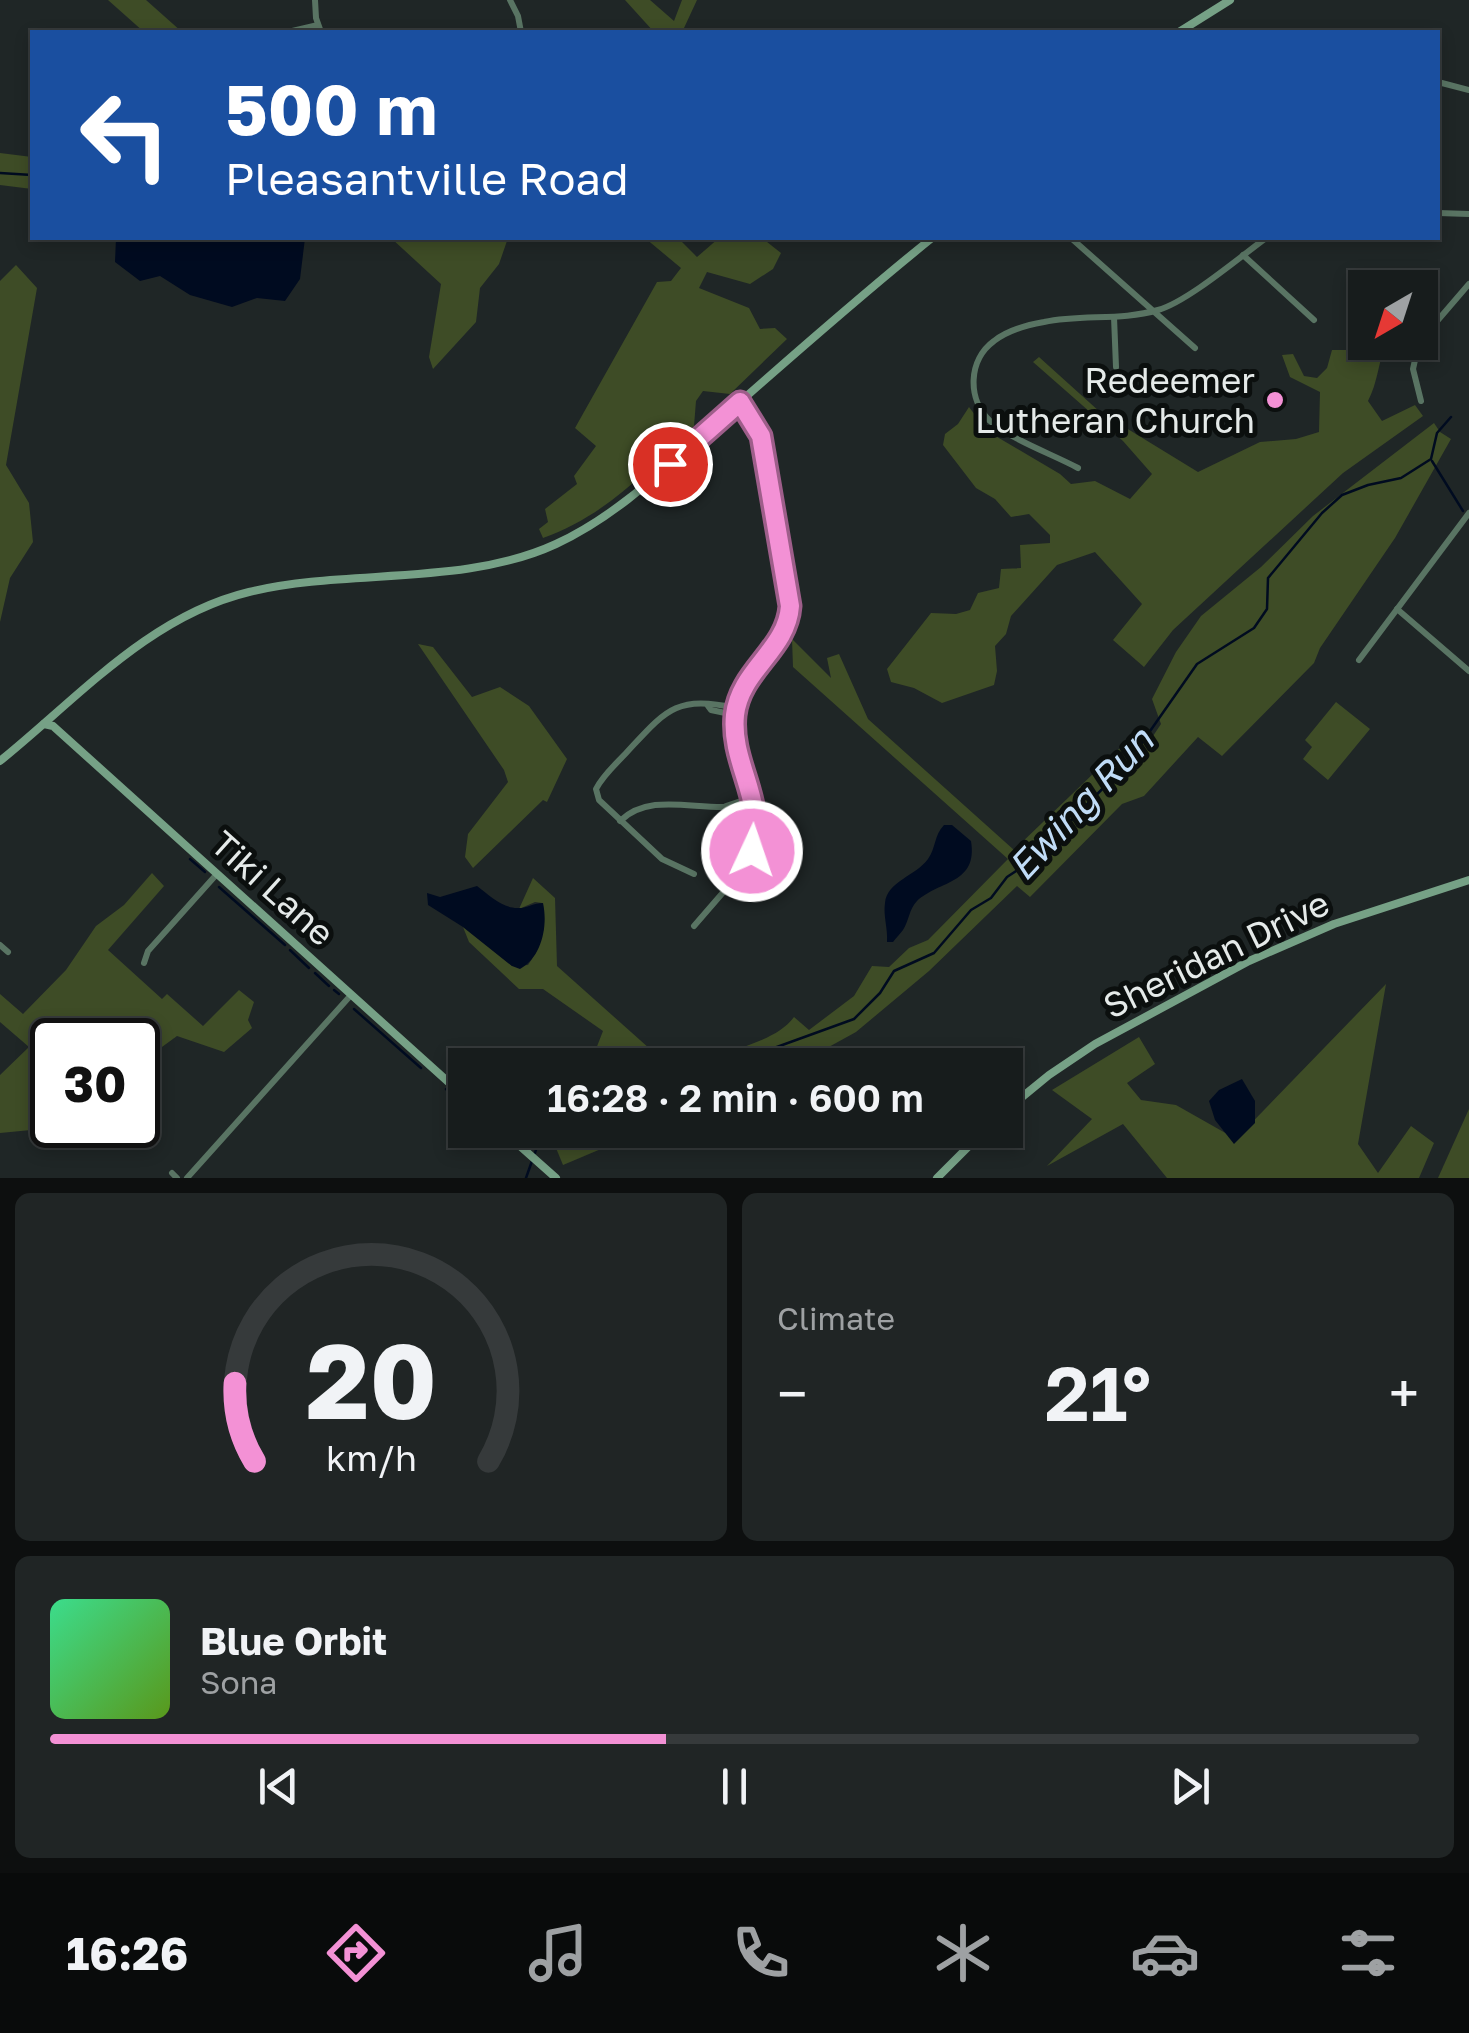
<!DOCTYPE html>
<meta charset="utf-8">
<style>
:root{--surface:#171c1c;--page:#202525;--text:#f1f3f6;--muted:#9ea1a3;--line:#363a3b;--accent:#f391d5}
body{margin:0;font-family:"Golos Text",sans-serif;background:var(--page);color:var(--text);height:100vh;display:flex;flex-direction:column;font-size:38px;white-space:nowrap}
*{box-sizing:border-box;margin:0}
p{font-size:32px;color:var(--muted)}
.icon{flex:none;width:55px;height:55px;fill:none;stroke:currentColor;stroke-width:2;stroke-linecap:round;stroke-linejoin:round}
.map{position:relative;height:1178px;overflow:hidden}
.sheet{display:flex;flex-direction:column;gap:15px;padding:15px;background:#0d0f0f;flex:1}
.sheet>*{flex:none}
.banner{position:absolute;left:30px;top:30px;width:1410px;height:210px;border-radius:0px;box-shadow:0 5px 15px #0003,0 0 0 2px var(--line);background:#1a4fa0;color:#fff;overflow:hidden}
.needle{width:65px;rotate:219deg}
.buttons{position:absolute;left:1348px;top:270px;display:grid;gap:20px}
.buttons a{display:grid;place-items:center;width:90px;height:90px;border-radius:0px;background:var(--surface);box-shadow:0 5px 15px #0003,0 0 0 2px var(--line);font-size:50px}
.speed{position:absolute;left:30px;top:1018px;display:flex;gap:20px;font-size:50px;font-weight:700;text-align:center}
.speed>*{display:grid;place-content:center;width:130px;height:130px;border-radius:50%;background:var(--surface);box-shadow:0 5px 15px #0003,0 0 0 2px var(--line);line-height:1}
.speed .limit{border:5px solid #111;border-radius:15px;background:#fff;color:#111}
.pin{position:absolute;display:grid;place-items:center;width:85px;height:85px;color:#fff;margin:-42px;border:5px solid #fff;border-radius:50%;box-shadow:0 2px 10px #0007}
.me{position:absolute;width:110px;margin:-55px;rotate:3deg;stroke-linejoin:round;filter:drop-shadow(0 0 8px #0008)}
.turn{display:flex;align-items:center;gap:35px;height:210px;padding:0 30px;font-size:45px}
.turn .icon{width:130px;height:130px;stroke-width:2.5}
.turn b{display:block;font-size:70px;line-height:85px}
.big{font-size:75px;font-weight:600;line-height:1.1}
.sheet .tile{flex:1;display:flex;flex-direction:column;justify-content:center;gap:15px;min-width:0;padding:0 35px;border-radius:15px;background:var(--page)}
.sheet .dial{align-items:center;gap:0}
.dial svg{height:260px;overflow:visible;fill:none;stroke:var(--line);stroke-width:7;stroke-linecap:round;text-anchor:middle}
.dial text{fill:var(--text);stroke:none}
.song{display:flex;align-items:center;gap:30px}
.cover{width:120px;height:120px;border-radius:15px;background:linear-gradient(135deg,hsl(150 70% 55%),hsl(90 70% 35%))}
.played{height:10px;border-radius:5px;background:linear-gradient(90deg,var(--accent) 45%,var(--line) 45%)}
.keys{display:flex;justify-content:space-around;direction:ltr}
.heat{display:flex;justify-content:space-between;align-items:center;font-size:55px;direction:ltr}
.sheet .tiles{flex:1;display:grid;gap:15px;grid-template-columns:1fr 1fr}
.tile:last-child{grid-column:span 2}
.trip{position:absolute;left:448px;top:1048px;width:575px;height:100px;border-radius:0px;background:var(--surface);box-shadow:0 5px 15px #0003,0 0 0 2px var(--line);font-weight:600;line-height:100px;text-align:center}
.menu{display:flex;height:160px;justify-content:space-around;align-items:center;background:#090b0b;color:var(--muted)}
.menu .icon{width:70px;height:70px}
.menu .active{color:var(--accent)}
.menu b{font-size:45px;color:var(--text)}
.map>svg:first-child{display:block}
.green{fill:#3e4c26}
.water{fill:#000b20}
.lines{fill:none;stroke-linecap:round;stroke-linejoin:round}
.stream{stroke:#000b20;stroke-width:2.5}
.street{stroke:#597463;stroke-width:6}
.secondary{stroke:#76a186;stroke-width:8}
.route-casing{stroke:#9e5e8a;stroke-width:25}
.route{stroke:#f391d5;stroke-width:18}
.poi-dot{fill:#f391d5;stroke:#0b0f0e;stroke-width:4}
.labels{text-anchor:middle;dominant-baseline:central;stroke-width:10;stroke-linejoin:round;paint-order:stroke}
.poi-label{font-size:35px;fill:#e5eae9;stroke:#0b0f0e;text-anchor:end}
.street-label{font-size:35px;fill:#e5eae9;stroke:#0b0f0e}
.water-label{font-size:38px;font-style:italic;fill:#c0dcf7;stroke:#0b0f0e}
</style>
<div class="map">
<svg width="1469" height="1178" viewBox="0 0 1469 1178">
<rect width="100%" height="100%" fill="#1f2626"/>
<g class="green">
<path d="M108,0h38l36,32h-38z"/>
<path d="M625,0h25l24,21 8,-21h15l-13,28 4,4h-34z"/>
<path d="M0,153l32,4v32l-32,-4z"/>
<path d="M391,238h117l-9,26 -19,24 -4,34 -43,47 -4,-12 12,-73z"/>
<path d="M645,238h33l19,19 22,-19h43l19,15 -8,16 -23,15 -43,-12 -8,16 50,20 11,21 15,-1 12,11 -57,55 -27,-3 -7,10 -2,25c-48,45 -87,89 -151,112l-4,-9 9,-7 -3,-13 32,-25 -3,-8 22,-30 -21,-18 82,-146 14,-1 10,-13z"/>
<path d="M16,265l21,23 -31,177 23,38 4,39 -23,36 -10,44v-341z"/>
<path d="M1365,291v51l21,1c-8,20 -8,39 -18,58l14,20 33,-16 8,11 -80,57 -170,157 -29,37 -31,-27 29,-36 -47,-52 -38,13 -46,51 -5,18 -11,12 2,25 -3,14 -52,18 -28,-15 -23,-6 -4,-13 44,-56 25,1 14,-4 8,-17 21,-5 2,-19 20,-1 -1,-23 30,-2v-8l-21,-21 -18,3 -16,-18 -19,-11 -33,-43 2,-11 13,-10 11,-17 18,24 73,43 11,10 24,-3 35,18 22,-25 -29,-33 -90,-79 6,-5 61,55 98,60 62,-30 36,-3 23,-7 1,-40 -30,-15 -8,-22 11,-1 11,22 13,2 10,-10 5,-18h17c13,-19 5,-41 16,-59z"/>
<path d="M1434,423l6,9 11,7 -56,99 -75,110 -6,15 -92,93 -24,-19 -54,59 -22,8 -92,93 -13,-11 -88,85 -73,61 -40,22 -23,11h-94c30,-18 75,-21 95,-48l15,13 45,-34 18,-30 17,1 20,-19 19,-8 80,-81 -215,-192 -1,-28 39,39 -4,-20 12,-4 29,65 146,131 109,-105 26,-3 12,-18 -9,-25 24,-47 25,-36 60,-49 52,-51z"/>
<path d="M418,644l15,3 39,50 28,-10 29,19 38,53 -20,43 -4,-2 -70,68 -8,-11 3,-23 40,-52 -4,-12z"/>
<path d="M1336,702l34,27 -42,51 -25,-21 9,-12 -7,-7z"/>
<path d="M152,873l12,13 -56,64 54,49 5,-5 36,32 36,-36 15,12 -6,18 4,8 -28,24 -47,-16 -26,19 -13,-4v-11h-86v85h71l-16,11 -76,-6 -31,3v-58l29,-28 -29,-25v-28l23,20 43,-44 30,-44 28,-21z"/>
<path d="M533,878l22,20 2,68 111,99h-91l19,-16 7,-18 -60,-42h-24l-50,-47 -6,-15 49,39 16,-1c13,-18 20,-40 14,-62l-7,-1 -16,7z"/>
<path d="M1386,984l-28,160 20,29 33,-47 23,17 -15,35h-252l-44,-54 -76,42 45,-47 -40,-29 87,-53 16,27 -28,19 14,17 35,5 60,34z"/>
<path d="M1469,1109v69h-31z"/>
<path d="M578,1130h68l-83,35 -7,-17z"/>
</g>
<g class="water">
<path d="M116,238h189l-5,41 -15,22 -28,-3 -25,9 -42,-12 -30,-19 -20,5 -25,-19z"/>
<path d="M944,825h8l19,16c7,43 -31,39 -54,60 -8,8 -8,20 -14,29 -3,4 -7,8 -10,12h-6c1,-14 -4,-26 -2,-39 2,-22 31,-27 43,-44 8,-11 6,-24 16,-34z"/>
<path d="M477,886c12,9 25,22 40,22 9,1 16,-5 26,-5 5,23 -1,54 -23,66l-8,-3 -49,-39 -35,-22 -1,-12 13,4z"/>
<path d="M1242,1079l13,22v22l-21,21 -19,-24 -6,-19 10,-11z"/>
</g>
<g class="lines">
<g class="stream">
<path d="M0,173l32,2"/>
<path d="M1432,461l31,50"/>
<path d="M190,859l15,13"/>
<path d="M219,887l66,58"/>
<path d="M290,950l19,18"/>
<path d="M315,973l14,13"/>
<path d="M334,990l5,4"/>
<path d="M354,1009l67,59"/>
<path d="M727,1065l127,-46 26,-26 14,-22 40,-18 37,-43 20,-12 16,-21 23,-15 97,-98 70,-100 57,-36 13,-19 1,-31 54,-65 20,-18 26,-10 33,-7 30,-19 6,-26 14,-16"/>
<path d="M446,1089l19,18"/>
<path d="M535,1153l7,-23"/>
<path d="M526,1178l6,-17"/>
</g>
<g class="street">
<path d="M315,0l1,18 5,14"/>
<path d="M510,0l8,16 3,16"/>
<path d="M288,32l30,-7"/>
<path d="M1438,82l31,8"/>
<path d="M1438,213l31,1"/>
<path d="M1071,238l124,110"/>
<path d="M1243,255l71,65"/>
<path d="M1114,317l2,50"/>
<path d="M1420,341l49,-57"/>
<path d="M1419,342l-6,27 8,32"/>
<path d="M733,408l28,40"/>
<path d="M1078,468c-26,-14 -66,-28 -88,-47 -23,-22 -22,-61 4,-80 14,-11 33,-16 50,-19 38,-8 77,-1 114,-12 29,-8 82,-53 108,-72"/>
<path d="M1397,609l72,62"/>
<path d="M1359,660l110,-147"/>
<path d="M708,706l3,4 24,5"/>
<path d="M726,806l27,-9"/>
<path d="M620,821c28,-27 69,-13 105,-14l6,3 24,-3"/>
<path d="M694,874l-32,-15 -63,-59 -3,-11c7,-14 20,-25 31,-37 39,-42 49,-57 109,-44"/>
<path d="M694,926l45,-52 12,-23 5,-41 -19,-60 -2,-35 12,-34 33,-40 10,-29 -29,-176 -21,-34"/>
<path d="M0,945l8,7"/>
<path d="M144,963l4,-12 68,-76"/>
<path d="M172,1173l5,5"/>
<path d="M187,1178l164,-183"/>
</g>
<g class="secondary">
<path d="M1179,32l51,-32"/>
<path d="M44,724l9,2 412,371"/>
<path d="M0,761c77,-62 149,-145 249,-169 98,-24 214,-5 307,-48 65,-30 115,-82 168,-128 69,-61 137,-121 208,-178"/>
<path d="M1005,1111l44,-36 46,-31 154,-83 85,-37 135,-44"/>
<path d="M502,1130l54,48"/>
<path d="M937,1178l48,-48"/>
</g>
</g>
<g class="lines">
<defs>
<path id="route" d="M670,464l70,-62 21,34 29,170c-3,44 -50,64 -55,109 -5,49 31,84 17,136"/>
</defs>
<use href="#route" class="route-casing"/>
<use href="#route" class="route"/>
</g>
<circle class="poi-dot" cx="1275" cy="400" r="10"/>
<g class="labels">
<g class="poi-label">
<text x="1255" y="380">Redeemer<tspan x="1255" dy="40">Lutheran Church</tspan></text>
</g>
<g class="street-label">
<text transform="translate(273 888) rotate(42)">Tiki Lane</text>
<text transform="translate(1216 954) rotate(-26)">Sheridan Drive</text>
</g>
<g class="water-label">
<text transform="translate(1080 803) rotate(-47)">Ewing Run</text>
</g>
</g>
</svg>
<div class="buttons">
<a><svg class="needle" viewBox="-14 -14 28 28"><path d="M0-13l5 13h-10z" fill="#e53935"/><path d="M0 13l5-13h-10z" fill="#9ea1a3"/></svg></a>
</div>
<div class="speed"><div class="limit">30</div></div>
<div class="pin" style="left:670px;top:464px;background:#d93025"><svg class="icon" aria-label="arrive" viewBox="0 0 24 24"><path d="M6 21V4h12l-3 4 3 4H6"/></svg></div>
<svg class="me" style="left:752px;top:851px" viewBox="-20 -20 40 40"><circle r="17" fill="#f391d5" stroke="#fff" stroke-width="3"/><path d="M0-11L8 9 0 5-8 9z" fill="#fff"/></svg>
<div class="trip">16:28 · 2 min · 600 m</div>
<div class="banner">
<div class="turn"><svg class="icon" aria-label="left" viewBox="0 0 24 24"><path d="M17 20v-9H6M10 6l-5 5 5 5"/></svg><div><b>500 m</b>Pleasantville Road</div></div>
</div>
</div>
<section class="sheet">
<div class="tiles">
<div class="tile dial"><svg viewBox="0 0 100 80">
<path d="M14 69A42 42 0 1 1 86 69"/>
<path d="M14 69A42 42 0 0 1 8 45" stroke="#f391d5"/>
<text x="50" y="56" font-size="32" font-weight="700">20</text>
<text x="50" y="72" font-size="11">km/h</text>
</svg></div>
<div class="tile"><p>Climate</p>
<div class="heat"><a>−</a><b class="big">21°</b><a>+</a></div>
</div>
<div class="tile">
<div class="song"><i class="cover"></i><div><b>Blue Orbit</b><p>Sona</p></div></div>
<div class="played"></div>
<div class="keys"><svg class="icon" aria-label="previous" viewBox="0 0 24 24"><path d="M18 5L8 12l10 7zM5 5v14"/></svg><svg class="icon" aria-label="pause" viewBox="0 0 24 24"><path d="M8 5v14M16 5v14"/></svg><svg class="icon" aria-label="next" viewBox="0 0 24 24"><path d="M6 5l10 7-10 7zM19 5v14"/></svg></div>
</div>
</div>
</section>
<nav class="menu">
<b>16:26</b>
<svg class="icon active" aria-label="directions" viewBox="0 0 24 24"><path d="M12 3l9 9-9 9-9-9zM9 14v-3h6M13 9l2 2-2 2"/></svg>
<svg class="icon" aria-label="music" viewBox="0 0 24 24"><path d="M9 18V5l10-2v13"/><circle cx="6" cy="18" r="3"/><circle cx="16" cy="16" r="3"/></svg>
<svg class="icon" aria-label="phone" viewBox="0 0 24 24"><path d="M5 4h4l2 5-3 2q2 4 5 5l2-3 5 2v4C11 20 4 13 5 4z"/></svg>
<svg class="icon" aria-label="climate" viewBox="0 0 24 24"><path d="M12 3v18M4 7l16 10M4 17L20 7"/></svg>
<svg class="icon" aria-label="car" viewBox="0 0 24 24"><path d="M5 17H2v-5l4-1 3-4h7l3 4 3 1v5h-3M9 17h6M6 11h13"/><circle cx="7" cy="17" r="2"/><circle cx="17" cy="17" r="2"/></svg>
<svg class="icon" aria-label="filters" viewBox="0 0 24 24"><path d="M4 7h16M4 17h16"/><circle cx="9" cy="7" r="2"/><circle cx="15" cy="17" r="2"/></svg>
</nav>
